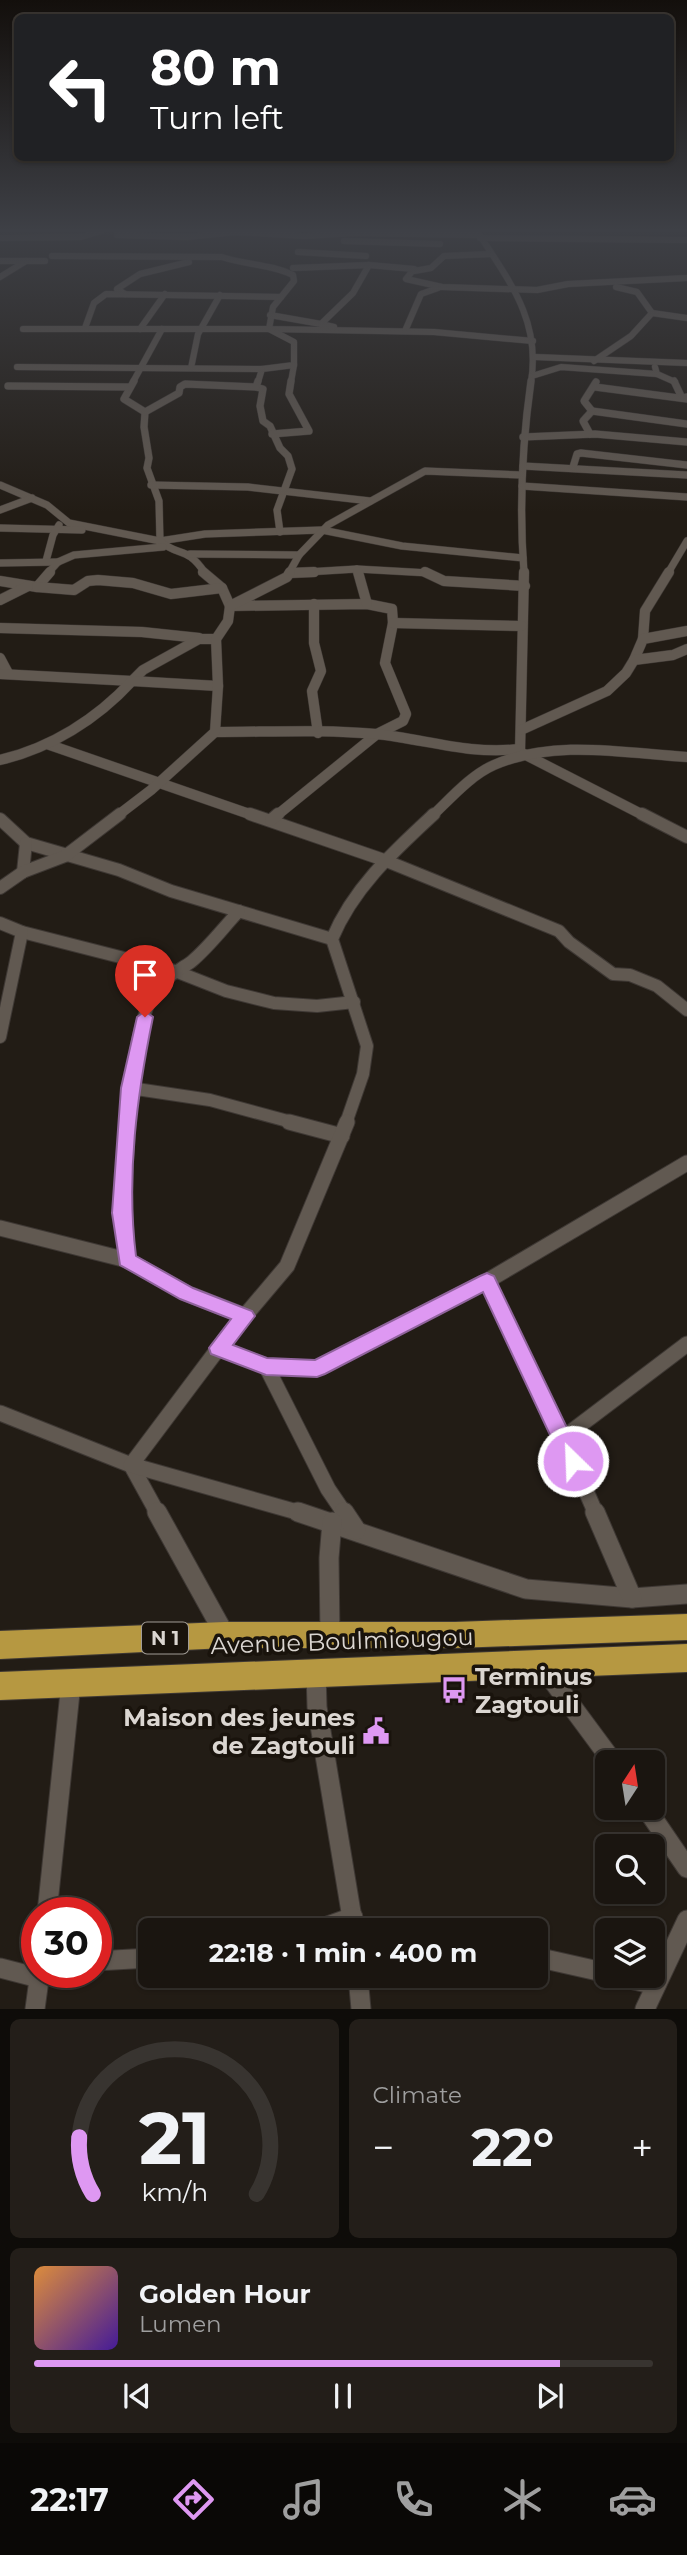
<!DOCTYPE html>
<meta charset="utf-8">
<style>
:root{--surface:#1a1510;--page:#231e19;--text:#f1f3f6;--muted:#9f9f9f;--line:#383430;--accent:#de98f2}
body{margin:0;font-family:Montserrat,sans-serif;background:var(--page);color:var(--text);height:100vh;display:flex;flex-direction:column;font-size:26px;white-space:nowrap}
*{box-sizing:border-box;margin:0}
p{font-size:23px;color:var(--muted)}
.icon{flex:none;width:38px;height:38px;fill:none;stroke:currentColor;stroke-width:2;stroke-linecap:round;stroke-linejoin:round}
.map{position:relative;height:2009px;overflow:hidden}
.details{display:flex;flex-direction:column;gap:10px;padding:10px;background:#0e0c09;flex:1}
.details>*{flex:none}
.top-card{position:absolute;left:14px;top:14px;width:660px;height:147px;border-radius:10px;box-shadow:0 2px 5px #0004,0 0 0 2px var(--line);background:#202124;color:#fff;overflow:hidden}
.needle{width:46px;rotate:12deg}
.fabs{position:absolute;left:595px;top:1750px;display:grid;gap:14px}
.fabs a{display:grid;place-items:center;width:70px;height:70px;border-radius:10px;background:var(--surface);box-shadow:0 2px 5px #0004,0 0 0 2px var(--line);font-size:35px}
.speed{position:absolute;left:21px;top:1897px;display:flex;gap:14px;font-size:35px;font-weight:700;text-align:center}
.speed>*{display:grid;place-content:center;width:91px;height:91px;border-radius:50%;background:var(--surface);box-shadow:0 2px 5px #0004,0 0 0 2px var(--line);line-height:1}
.speed .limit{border:10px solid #d22;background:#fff;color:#111}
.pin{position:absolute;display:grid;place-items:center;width:60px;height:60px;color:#fff;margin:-72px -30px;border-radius:50% 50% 50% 0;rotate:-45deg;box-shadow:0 0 7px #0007}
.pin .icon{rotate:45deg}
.me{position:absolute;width:77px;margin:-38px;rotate:336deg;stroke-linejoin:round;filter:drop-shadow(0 0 5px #0008)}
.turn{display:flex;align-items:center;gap:24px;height:147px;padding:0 21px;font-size:32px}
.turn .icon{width:91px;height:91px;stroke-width:2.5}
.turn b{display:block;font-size:49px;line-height:60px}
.big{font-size:52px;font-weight:700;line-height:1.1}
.details .tile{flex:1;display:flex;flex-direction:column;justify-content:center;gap:10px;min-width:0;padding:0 24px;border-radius:10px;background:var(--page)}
.details .dial{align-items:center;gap:0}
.dial svg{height:182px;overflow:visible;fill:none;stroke:var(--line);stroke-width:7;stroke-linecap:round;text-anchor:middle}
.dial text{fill:var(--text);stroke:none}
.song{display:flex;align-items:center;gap:21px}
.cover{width:84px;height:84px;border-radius:10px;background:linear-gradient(135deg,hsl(30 70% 55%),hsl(260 70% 35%))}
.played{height:7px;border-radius:4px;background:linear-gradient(90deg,var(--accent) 85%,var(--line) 85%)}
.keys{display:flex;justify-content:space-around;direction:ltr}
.heat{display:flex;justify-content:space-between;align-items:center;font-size:38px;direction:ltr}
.details .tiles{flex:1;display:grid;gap:10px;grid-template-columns:1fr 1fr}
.tile:last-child{grid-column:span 2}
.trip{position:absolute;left:138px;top:1918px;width:410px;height:70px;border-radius:10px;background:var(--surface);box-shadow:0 2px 5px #0004,0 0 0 2px var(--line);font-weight:700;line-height:70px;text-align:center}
.menu{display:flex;height:112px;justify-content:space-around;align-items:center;background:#0a0806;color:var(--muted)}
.menu .icon{width:49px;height:49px}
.menu .selected{color:var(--accent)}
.menu b{font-size:32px;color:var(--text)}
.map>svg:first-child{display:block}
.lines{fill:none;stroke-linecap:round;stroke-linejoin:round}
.minor-far5-casing{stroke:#3e3834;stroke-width:7}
.minor-far4-casing{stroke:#3e3834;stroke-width:8}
.minor-far3-casing{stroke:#3e3834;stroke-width:11}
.minor-far2-casing{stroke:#3e3834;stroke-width:14}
.minor-far1-casing{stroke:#3e3834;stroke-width:17}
.minor-casing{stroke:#3e3834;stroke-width:21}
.trunk-casing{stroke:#3e3834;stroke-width:2}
.minor-far5{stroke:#615951;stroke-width:6}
.minor-far4{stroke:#615951;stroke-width:7}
.minor-far3{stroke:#615951;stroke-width:10}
.minor-far2{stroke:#615951;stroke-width:12}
.minor-far1{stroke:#615951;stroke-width:15}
.minor{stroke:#615951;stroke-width:19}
.trunk{fill:#b69841;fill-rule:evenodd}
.route{fill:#de98f2;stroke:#90639d;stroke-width:2}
.labels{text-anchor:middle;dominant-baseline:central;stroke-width:7;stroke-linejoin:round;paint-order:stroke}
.shield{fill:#19130c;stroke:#a19c96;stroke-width:2}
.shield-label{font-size:19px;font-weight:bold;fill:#dbd6d1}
.near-street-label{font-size:24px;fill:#dbd6d1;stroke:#19130c}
.near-poi-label{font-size:24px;font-weight:bold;fill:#dbd6d1;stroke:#19130c;text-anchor:start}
</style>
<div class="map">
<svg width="687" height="2009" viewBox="0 0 687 2009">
<rect width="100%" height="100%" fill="#221c15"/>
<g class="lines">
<defs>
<g id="minor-far5">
<path d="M477,231c32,50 64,89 54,151"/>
<path d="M117,235l70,2 49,-5 69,4 48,-3 125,2"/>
<path d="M0,238l81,-1 20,-6"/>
<path d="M480,238l207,2"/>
<path d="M344,241l96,3"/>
<path d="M298,252l68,4"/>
<path d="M52,256l170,1c23,8 49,7 71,18l1,6 -21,26 -4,22 165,3 99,9"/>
<path d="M0,261h45"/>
<path d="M293,268l76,-3 45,4 -8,10 36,8 95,3 31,-6 119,-6"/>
<path d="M414,271l17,-3 13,-12 47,-2"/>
<path d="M0,277l26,-16"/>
<path d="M616,287l21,5 15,21 35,5"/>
<path d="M125,294l-8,-5 23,-15 49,-12"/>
<path d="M270,315l51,9"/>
<path d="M334,327l-13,-3 32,-31 16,-28"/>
<path d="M85,328l9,-25 12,-9 175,3"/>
<path d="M23,329h246l25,13v23l-32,4 -4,13"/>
<path d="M140,329l25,-35"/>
<path d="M405,331l16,-37 17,-6"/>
<path d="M535,357l152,6"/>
<path d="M594,361l37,-25 21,-23"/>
<path d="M17,367l245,2"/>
<path d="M655,367l2,7 18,8"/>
<path d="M191,368l7,-34 22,-39"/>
<path d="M532,376l29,-9 96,7"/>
<path d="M133,382l29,-53"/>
<path d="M291,382l3,-17"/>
</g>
<g id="minor-far4">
<path d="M134,381l-10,18 21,13 -1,15 5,31 -2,10 12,33 1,40 45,-7 117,-4 80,16 121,12"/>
<path d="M674,381l8,17 5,-1"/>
<path d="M8,386l122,1"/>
<path d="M256,387l7,2 -3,17 3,15 7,5 10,22 8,8 4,13 -15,41 3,22"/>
<path d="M595,387l92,12"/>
<path d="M592,411l95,13"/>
<path d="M145,412l34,-19 1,-6 5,-3 71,3 2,-6"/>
<path d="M272,434l37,-3 -20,-37 2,-13"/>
<path d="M590,434l-7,-13 9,-10 -8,-10 12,-19"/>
<path d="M523,437l72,-3 92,8"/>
<path d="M523,466l164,9"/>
<path d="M573,467l4,-13 4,-1 106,12"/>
<path d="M0,485l47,20 22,18 91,18c20,17 26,4 45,32"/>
<path d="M151,485l97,2 122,14"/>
<path d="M522,486l165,11"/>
<path d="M0,510l32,-12"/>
<path d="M0,528l82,2"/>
<path d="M190,554l109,1"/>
<path d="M46,561l7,-26 6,-10"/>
<path d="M0,563l58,-1"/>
<path d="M357,569l1,4"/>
<path d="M48,573l10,-11 16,-7 89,-8"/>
<path d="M289,573l10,-18 29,-30 97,-54 97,4"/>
<path d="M290,573l67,-4 72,4"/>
<path d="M524,573c-5,-65 -2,-128 7,-192"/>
<path d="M668,573l19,-32"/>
</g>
<g id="minor-far3">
<path d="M203,572l19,16 8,18 137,-2 25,5 1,14 -8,40 21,51 -3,7 -26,13 -101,82"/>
<path d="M358,572l9,32"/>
<path d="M425,572l19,9 81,5"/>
<path d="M524,572l-4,180 125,64"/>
<path d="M290,573l24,-1"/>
<path d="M0,581l37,6 13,-15"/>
<path d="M37,587l37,3 14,-9 10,-1 35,3 38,11 51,-6"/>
<path d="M0,600l28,-14"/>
<path d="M314,604v39l7,28 -9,20 6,42"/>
<path d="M393,623l129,3"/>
<path d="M0,628l142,4 57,6"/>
<path d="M643,639l2,-28 24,-39"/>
<path d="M0,658l8,15"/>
<path d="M634,660l9,-21 44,-8"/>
<path d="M0,674l132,7 11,-11 56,-31h17"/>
<path d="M521,730l86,-39 19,-18 8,-13 39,-5 14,-6"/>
<path d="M215,732c54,0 107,-3 161,2 49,5 93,21 143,15"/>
<path d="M47,744l208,72"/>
<path d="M0,760c51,-12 97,-41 132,-79l86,5"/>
<path d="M117,816l34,-26 64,-58 3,-46 -2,-47 12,-18 2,-15 57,-29 3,-5"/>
<path d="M432,816c19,-18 39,-41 62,-51 59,-26 131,-12 193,-8"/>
</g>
<g id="minor-far2">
<path d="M250,814l134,46 175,71 10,11 44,32 17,1 27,11 30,24"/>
<path d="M642,814l45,23"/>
<path d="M0,819l26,24 93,27 52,21 161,48"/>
<path d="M271,820l7,-6"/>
<path d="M23,872l3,-29"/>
<path d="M0,888l23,-16 42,-16 55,-42"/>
<path d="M0,923l22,9 153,39 51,20 48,12 43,3 37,-4"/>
<path d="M0,1037l22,-105"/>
<path d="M130,1088l80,12 85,23"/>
<path d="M128,1123c2,-34 9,-113 32,-139 9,-9 21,-15 31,-22 18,-15 32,-34 48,-51"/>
<path d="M346,1123l17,-49 4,-28 -35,-107c21,-51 62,-88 102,-125"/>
</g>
<g id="minor-far1">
<path d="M289,1122l53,14"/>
<path d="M0,1228l127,32 59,33 59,23"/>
<path d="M127,1260l-5,-47 6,-91"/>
<path d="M487,1281l76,157 33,76"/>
<path d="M218,1348l48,18 51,2 170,-87 200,-118"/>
<path d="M266,1366l62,123 17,25"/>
<path d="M0,1413l131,52 27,49"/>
<path d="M563,1438l124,-94"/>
<path d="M304,1514l-173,-49 96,-128 60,-71 60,-144"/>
</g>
<g id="minor">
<path d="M157,1512l68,123"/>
<path d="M298,1512l228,77 106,9 55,-4"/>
<path d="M344,1512l12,18"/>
<path d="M595,1512l37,86"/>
<path d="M330,1635l-1,-77 3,-36"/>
<path d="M542,1666l71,96"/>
<path d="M316,1671l1,36 37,223"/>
<path d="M646,1808l41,60"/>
<path d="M47,1913l24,-230"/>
<path d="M317,1930l36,-13"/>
<path d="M536,1957l71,16"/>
<path d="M96,1961l54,-3"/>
<path d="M0,1968l39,10"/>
<path d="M358,1976l3,33"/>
<path d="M617,1976l39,9"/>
<path d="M35,2009l5,-37"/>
<path d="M645,2009l42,-89"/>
</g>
<g id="trunk">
<path d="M687,1614v26l-232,8h-230l-225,11v-28l225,-9h230z"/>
<path d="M687,1644v28l-687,28v-28z"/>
</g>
</defs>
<use href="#minor-far5" class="minor-far5-casing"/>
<use href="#minor-far4" class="minor-far4-casing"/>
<use href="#minor-far3" class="minor-far3-casing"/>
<use href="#minor-far2" class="minor-far2-casing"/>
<use href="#minor-far1" class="minor-far1-casing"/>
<use href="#minor" class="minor-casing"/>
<use href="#trunk" class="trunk-casing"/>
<use href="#minor-far5" class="minor-far5"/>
<use href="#minor-far4" class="minor-far4"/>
<use href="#minor-far3" class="minor-far3"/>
<use href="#minor-far2" class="minor-far2"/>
<use href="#minor-far1" class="minor-far1"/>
<use href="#minor" class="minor"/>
<use href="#trunk" class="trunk"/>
</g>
<linearGradient id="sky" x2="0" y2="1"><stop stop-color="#130f0c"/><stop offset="0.45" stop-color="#3e4046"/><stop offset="1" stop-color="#3e4046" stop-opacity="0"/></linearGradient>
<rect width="687" height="512" fill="url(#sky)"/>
<path class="route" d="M145,1011l8,6c-16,78 -27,159 -17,239l57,32 59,23 3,5 -22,29 34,13 48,2 165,-84 7,-3 7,3 89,185 -3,6 -7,3 -8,-3 -82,-175 -158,82 -8,3 -51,-2 -55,-21 -2,-6 22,-29 -51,-20 -60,-34 -8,-52 9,-125 16,-71z"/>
<defs>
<symbol id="bus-bare" viewBox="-9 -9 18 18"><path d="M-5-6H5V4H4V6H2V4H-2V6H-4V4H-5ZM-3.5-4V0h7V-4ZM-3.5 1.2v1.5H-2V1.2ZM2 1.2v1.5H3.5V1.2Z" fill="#de98f2" stroke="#19130c" stroke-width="2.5" paint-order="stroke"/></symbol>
<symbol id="civic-bare" viewBox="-9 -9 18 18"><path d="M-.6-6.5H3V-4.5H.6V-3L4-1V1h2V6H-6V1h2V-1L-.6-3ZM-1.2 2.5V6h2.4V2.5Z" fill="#de98f2" stroke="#19130c" stroke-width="2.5" paint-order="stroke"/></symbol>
</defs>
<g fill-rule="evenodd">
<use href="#bus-bare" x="435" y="1671" width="38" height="38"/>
<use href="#civic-bare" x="357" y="1712" width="38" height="38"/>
</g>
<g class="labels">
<rect class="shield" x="142" y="1622.5" width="46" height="31" rx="5"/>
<g class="shield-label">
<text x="165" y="1638">N 1</text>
</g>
<g class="near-street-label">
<text transform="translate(342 1641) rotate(-2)">Avenue Boulmiougou</text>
</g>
<g class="near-poi-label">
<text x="475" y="1676">Terminus<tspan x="475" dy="28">Zagtouli</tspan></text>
<text x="355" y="1717" text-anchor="end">Maison des jeunes<tspan x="355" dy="28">de Zagtouli</tspan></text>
</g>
</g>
</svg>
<div class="fabs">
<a><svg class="needle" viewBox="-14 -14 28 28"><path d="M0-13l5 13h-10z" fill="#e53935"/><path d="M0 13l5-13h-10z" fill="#9f9f9f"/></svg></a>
<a><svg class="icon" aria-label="search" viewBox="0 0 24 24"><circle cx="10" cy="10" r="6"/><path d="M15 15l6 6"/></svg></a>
<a><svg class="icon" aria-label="layers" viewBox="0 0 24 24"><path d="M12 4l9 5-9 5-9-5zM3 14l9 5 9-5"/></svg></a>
</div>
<div class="speed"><div class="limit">30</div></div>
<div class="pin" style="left:145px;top:1017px;background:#d93025"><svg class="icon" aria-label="arrive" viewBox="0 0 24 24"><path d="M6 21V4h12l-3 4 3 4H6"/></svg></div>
<svg class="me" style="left:573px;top:1461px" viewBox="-20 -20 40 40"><circle r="17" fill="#de98f2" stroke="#fff" stroke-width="3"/><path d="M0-11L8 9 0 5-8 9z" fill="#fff"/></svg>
<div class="trip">22:18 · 1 min · 400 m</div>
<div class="top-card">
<div class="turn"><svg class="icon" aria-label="left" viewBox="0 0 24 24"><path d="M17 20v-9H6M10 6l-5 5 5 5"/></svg><div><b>80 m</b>Turn left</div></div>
</div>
</div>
<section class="details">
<div class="tiles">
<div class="tile dial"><svg viewBox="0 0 100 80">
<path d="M14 69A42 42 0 1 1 86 69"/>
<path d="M14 69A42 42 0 0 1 8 44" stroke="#de98f2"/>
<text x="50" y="56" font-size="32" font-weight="700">21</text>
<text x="50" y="72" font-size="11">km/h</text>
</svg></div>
<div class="tile"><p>Climate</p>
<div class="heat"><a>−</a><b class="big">22°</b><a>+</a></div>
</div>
<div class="tile">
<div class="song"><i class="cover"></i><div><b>Golden Hour</b><p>Lumen</p></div></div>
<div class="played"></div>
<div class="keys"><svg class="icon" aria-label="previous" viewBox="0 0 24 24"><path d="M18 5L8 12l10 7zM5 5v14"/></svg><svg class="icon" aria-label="pause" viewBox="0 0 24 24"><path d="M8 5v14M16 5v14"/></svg><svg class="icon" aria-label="next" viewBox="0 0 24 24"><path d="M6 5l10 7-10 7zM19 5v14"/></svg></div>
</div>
</div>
</section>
<nav class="menu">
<b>22:17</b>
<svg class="icon selected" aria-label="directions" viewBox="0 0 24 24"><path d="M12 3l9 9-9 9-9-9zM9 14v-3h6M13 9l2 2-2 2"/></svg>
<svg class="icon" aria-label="music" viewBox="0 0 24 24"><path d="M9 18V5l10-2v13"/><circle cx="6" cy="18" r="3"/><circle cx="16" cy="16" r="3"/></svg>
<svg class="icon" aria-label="phone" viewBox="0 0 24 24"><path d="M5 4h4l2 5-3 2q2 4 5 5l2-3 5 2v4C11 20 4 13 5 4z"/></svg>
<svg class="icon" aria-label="climate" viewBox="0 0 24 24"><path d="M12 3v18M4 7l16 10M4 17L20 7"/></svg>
<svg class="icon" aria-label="car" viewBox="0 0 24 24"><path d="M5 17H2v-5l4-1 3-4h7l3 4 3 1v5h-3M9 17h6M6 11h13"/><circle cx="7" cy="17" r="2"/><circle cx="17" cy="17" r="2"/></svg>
</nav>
